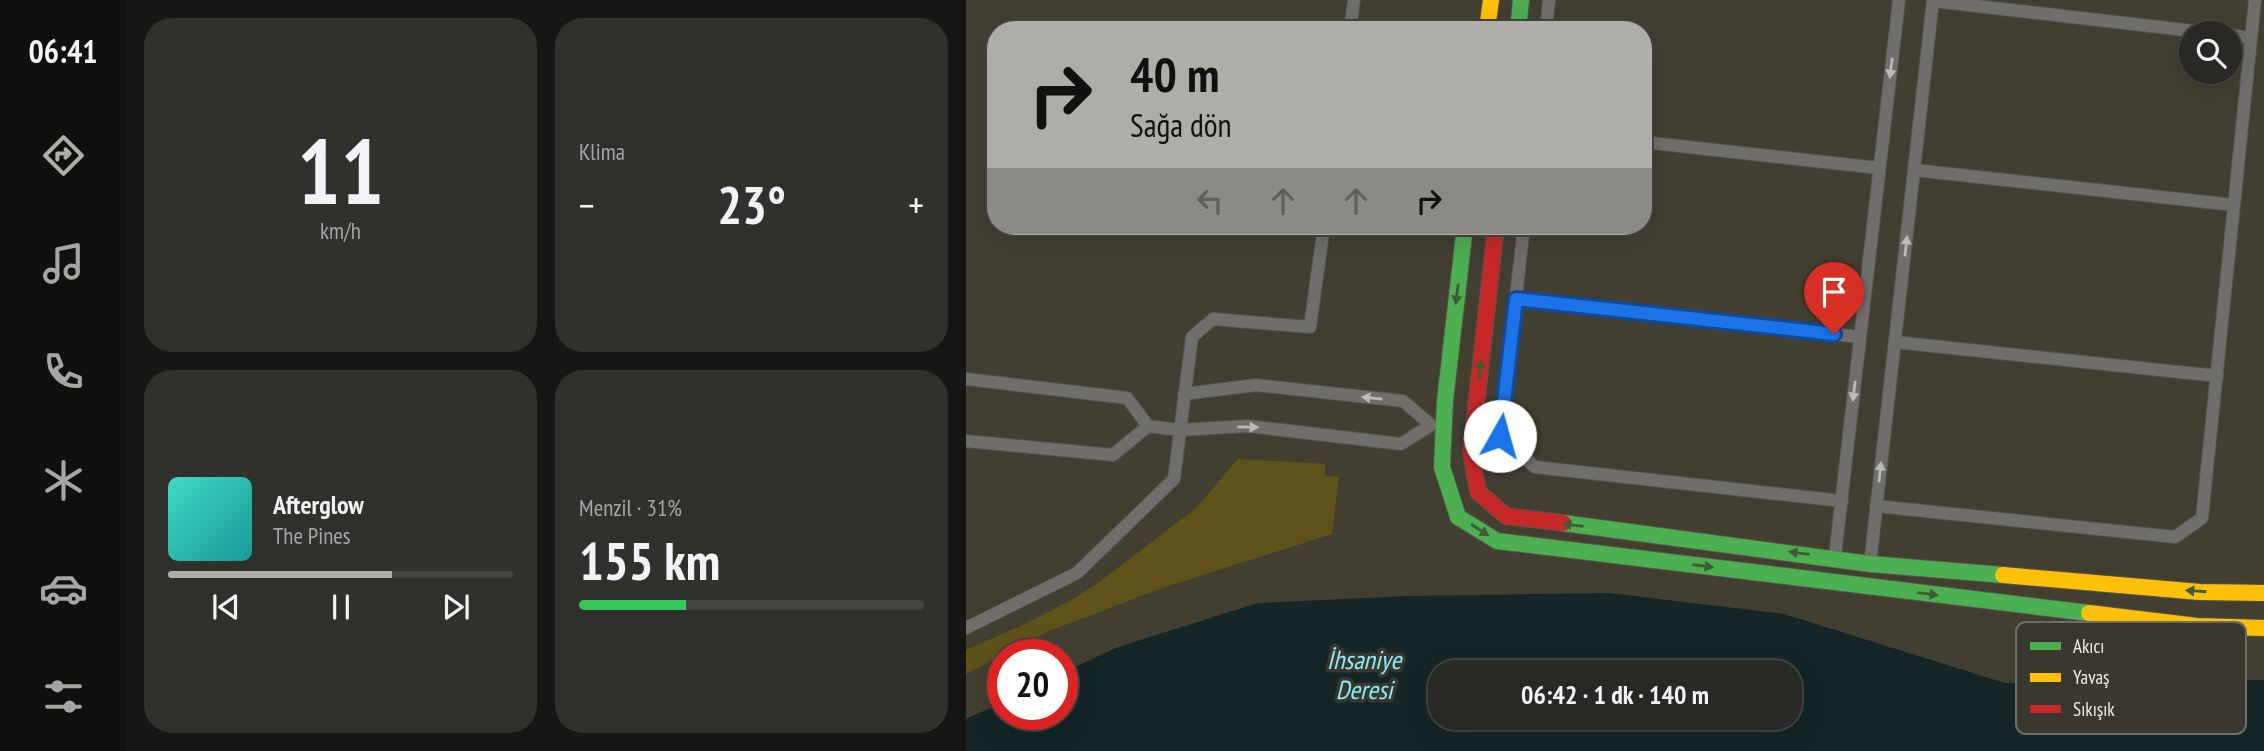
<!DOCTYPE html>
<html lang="tr">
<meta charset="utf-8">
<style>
:root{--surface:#282825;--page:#30302d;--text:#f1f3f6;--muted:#a5a6a7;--line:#444442;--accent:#aeada7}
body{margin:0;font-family:"PT Sans Narrow",sans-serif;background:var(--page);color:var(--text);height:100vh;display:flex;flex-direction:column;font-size:26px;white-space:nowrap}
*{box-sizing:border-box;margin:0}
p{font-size:23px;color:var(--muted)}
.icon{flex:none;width:38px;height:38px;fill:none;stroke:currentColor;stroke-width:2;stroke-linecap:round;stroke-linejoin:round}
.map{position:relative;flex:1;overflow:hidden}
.side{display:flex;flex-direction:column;gap:18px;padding:18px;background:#161614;width:840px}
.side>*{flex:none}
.guide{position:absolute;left:21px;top:21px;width:665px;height:214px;border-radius:28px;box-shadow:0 7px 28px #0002,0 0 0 2px var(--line);background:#aeada7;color:#111;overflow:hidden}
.fabs{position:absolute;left:1213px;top:21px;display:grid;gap:14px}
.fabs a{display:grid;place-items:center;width:63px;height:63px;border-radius:50%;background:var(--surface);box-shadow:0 7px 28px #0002,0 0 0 2px var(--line);font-size:35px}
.speed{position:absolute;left:21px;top:639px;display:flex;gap:14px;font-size:35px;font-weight:700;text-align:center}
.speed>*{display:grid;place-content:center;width:91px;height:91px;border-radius:50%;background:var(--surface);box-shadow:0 7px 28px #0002,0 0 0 2px var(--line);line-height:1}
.speed .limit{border:10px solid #d22;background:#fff;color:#111}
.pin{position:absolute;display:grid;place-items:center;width:60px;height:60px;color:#fff;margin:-72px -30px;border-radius:50% 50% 50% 0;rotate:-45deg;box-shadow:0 0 7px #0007}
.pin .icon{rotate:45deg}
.me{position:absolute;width:77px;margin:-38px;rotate:7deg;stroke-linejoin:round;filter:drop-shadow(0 0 5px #0008)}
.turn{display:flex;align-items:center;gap:24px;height:147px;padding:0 28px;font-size:32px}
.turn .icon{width:91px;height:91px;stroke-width:2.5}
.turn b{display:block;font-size:49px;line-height:60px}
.lanes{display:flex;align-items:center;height:66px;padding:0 28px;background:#0003;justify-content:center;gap:35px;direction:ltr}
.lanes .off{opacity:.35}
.big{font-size:52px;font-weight:700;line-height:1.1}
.side .widget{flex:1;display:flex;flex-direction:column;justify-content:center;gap:10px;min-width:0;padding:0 24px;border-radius:28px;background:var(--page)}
.side .dial{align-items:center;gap:0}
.dial b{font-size:91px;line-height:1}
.song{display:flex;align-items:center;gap:21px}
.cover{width:84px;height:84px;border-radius:10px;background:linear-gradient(135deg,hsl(170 70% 55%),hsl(180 70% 35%))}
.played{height:7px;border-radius:4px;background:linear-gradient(90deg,var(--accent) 65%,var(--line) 65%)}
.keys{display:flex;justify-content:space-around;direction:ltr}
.heat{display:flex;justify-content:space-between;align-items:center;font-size:38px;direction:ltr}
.charge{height:10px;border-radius:5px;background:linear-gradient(90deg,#34c759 31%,var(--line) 0)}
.side .tiles{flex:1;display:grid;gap:18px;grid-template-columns:repeat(2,1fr)}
.trip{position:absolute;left:462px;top:660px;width:374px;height:70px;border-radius:28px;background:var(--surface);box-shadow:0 7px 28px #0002,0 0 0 2px var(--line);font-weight:700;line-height:70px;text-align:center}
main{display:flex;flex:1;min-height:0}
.tab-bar{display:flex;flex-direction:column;width:126px;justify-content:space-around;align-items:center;background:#10100f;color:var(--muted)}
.tab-bar .icon{width:49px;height:49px}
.tab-bar .on{color:var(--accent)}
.tab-bar b{font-size:32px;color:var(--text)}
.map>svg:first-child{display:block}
.built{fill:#423f30;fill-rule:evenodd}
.green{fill:#60531a}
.water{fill:#142628;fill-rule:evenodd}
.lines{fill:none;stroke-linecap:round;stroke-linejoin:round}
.lane-casing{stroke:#54534f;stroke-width:14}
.fast-casing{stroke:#54534f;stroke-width:18}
.slow-casing{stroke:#54534f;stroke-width:18}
.jam-casing{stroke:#54534f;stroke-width:18}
.lane{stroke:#6f6e6a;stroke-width:12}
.fast{stroke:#4caf50;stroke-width:16}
.slow{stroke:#ffc107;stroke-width:16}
.jam{stroke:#c62828;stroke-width:16}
.oneway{fill:#bbbab5}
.oneway2{fill:#3f5b38}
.route-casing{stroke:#114b97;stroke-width:18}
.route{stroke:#1a73e8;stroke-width:12}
.labels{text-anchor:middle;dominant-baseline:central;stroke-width:7;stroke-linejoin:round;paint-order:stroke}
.water-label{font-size:26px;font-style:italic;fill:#8becfb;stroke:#39372e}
.key{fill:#39372e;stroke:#6f6e66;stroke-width:2}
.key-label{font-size:19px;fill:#eeede7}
</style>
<main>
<nav class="tab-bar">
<b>06:41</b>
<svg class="icon on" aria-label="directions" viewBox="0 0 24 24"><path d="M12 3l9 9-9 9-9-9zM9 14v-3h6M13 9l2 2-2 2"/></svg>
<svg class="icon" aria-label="music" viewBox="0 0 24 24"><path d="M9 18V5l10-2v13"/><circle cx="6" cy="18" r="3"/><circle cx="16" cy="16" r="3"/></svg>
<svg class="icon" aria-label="phone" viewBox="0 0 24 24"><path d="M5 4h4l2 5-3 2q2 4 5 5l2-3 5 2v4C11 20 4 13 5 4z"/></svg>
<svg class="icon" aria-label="climate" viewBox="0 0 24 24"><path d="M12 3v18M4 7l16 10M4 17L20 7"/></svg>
<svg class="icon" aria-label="car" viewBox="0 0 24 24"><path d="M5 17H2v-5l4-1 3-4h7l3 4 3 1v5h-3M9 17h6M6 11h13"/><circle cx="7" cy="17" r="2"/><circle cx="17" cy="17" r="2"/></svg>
<svg class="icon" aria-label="filters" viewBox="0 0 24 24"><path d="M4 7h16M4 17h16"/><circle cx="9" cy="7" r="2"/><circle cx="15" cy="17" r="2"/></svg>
</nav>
<section class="side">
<div class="tiles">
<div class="widget dial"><b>11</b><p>km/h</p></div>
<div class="widget"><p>Klima</p>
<div class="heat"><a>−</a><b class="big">23°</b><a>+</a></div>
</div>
<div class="widget">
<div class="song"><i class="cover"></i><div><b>Afterglow</b><p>The Pines</p></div></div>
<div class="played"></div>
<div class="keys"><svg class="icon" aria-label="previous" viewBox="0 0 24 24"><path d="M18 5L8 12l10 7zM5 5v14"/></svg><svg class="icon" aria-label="pause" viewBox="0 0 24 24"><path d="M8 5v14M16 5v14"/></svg><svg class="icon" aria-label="next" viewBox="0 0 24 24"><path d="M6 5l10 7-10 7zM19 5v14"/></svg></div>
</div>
<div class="widget"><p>Menzil · 31%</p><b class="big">155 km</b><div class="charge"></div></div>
</div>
</section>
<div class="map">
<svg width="1298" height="751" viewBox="0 0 1298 751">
<rect width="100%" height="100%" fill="#363631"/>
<path class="built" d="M0,0h1298v751h-1298zM30,30h647v196h-647zM1225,33h39v39h-39zM37,654h59v60h-59zM474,672h350v46h-350z"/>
<path class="green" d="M272,459l87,5v12l14,1 -7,57 -167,53 -116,44 -83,43v-24l65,-29 44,-23 23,-15 97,-74z"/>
<path class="water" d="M643,593l175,21 221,69 259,-3v71h-1298v-32l37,-17v12h59v-41l56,-26 140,-44 149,-7zM474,672h350v46h-350z"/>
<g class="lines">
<defs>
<g id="lane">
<path d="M967,1l278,32"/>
<path d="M384,30l4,-30"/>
<path d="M580,30l3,-30"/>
<path d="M1264,35l21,3"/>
<path d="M677,142l236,26"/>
<path d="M948,170l320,35"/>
<path d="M558,226l-24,210 35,31 307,34"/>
<path d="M549,299l345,38"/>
<path d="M929,342l322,34"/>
<path d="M0,379l161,19 21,28 31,4 69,-4 153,18 30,-19 -28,-24 -147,-16 -72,9"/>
<path d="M0,441l147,14 35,-29"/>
<path d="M910,506l299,31 27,-19 53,-518"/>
<path d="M869,556l64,-556"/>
<path d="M904,564l63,-564"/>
<path d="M0,628l111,-55 97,-94 18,-142 21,-18 97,8 14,-101"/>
</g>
<g id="fast">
<path d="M552,30l3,-30"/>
<path d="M499,226l-20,175 -3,66 16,50 39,24 592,72"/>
<path d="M597,523l307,41 133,11"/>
</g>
<g id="slow">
<path d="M521,30l4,-30"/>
<path d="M1037,575l197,17 64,1"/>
<path d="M1123,613l108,13 67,2"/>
</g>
<path id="jam" d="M530,226l-25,226 7,40 28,24 57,7"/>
</defs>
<use href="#lane" class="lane-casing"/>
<use href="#fast" class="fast-casing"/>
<use href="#slow" class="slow-casing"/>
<use href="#jam" class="jam-casing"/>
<use href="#lane" class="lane"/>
<use href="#fast" class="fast"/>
<use href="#slow" class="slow"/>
<use href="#jam" class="jam"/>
</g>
<defs><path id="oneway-solid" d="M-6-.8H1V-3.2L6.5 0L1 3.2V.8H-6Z" transform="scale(1.75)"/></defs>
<g class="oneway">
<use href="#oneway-solid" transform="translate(925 68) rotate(97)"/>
<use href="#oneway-solid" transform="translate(940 246) rotate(-84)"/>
<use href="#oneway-solid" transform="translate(888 391) rotate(97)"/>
<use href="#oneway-solid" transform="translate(406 398) rotate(-174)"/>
<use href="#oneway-solid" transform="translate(282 427) rotate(1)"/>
<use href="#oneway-solid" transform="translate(914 472) rotate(-84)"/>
</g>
<g class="oneway2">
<use href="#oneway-solid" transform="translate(491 294) rotate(97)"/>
<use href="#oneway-solid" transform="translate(514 370) rotate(-84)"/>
<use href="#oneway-solid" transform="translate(607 525) rotate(-173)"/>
<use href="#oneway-solid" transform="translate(514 530) rotate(33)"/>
<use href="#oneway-solid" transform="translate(833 553) rotate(-173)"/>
<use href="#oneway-solid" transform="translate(737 566) rotate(7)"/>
<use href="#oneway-solid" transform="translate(1230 591) rotate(-176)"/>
<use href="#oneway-solid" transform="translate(962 594) rotate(7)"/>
</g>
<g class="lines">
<defs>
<path id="route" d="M534,436l16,-137 318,35"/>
</defs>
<use href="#route" class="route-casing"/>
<use href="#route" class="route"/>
</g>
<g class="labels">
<g class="water-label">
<text x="398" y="659">İhsaniye<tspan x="398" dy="30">Deresi</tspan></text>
</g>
</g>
<rect x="1050" y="622" width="230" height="112" rx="10" class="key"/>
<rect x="1064" y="642" width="31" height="8" fill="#4caf50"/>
<rect x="1064" y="673" width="31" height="9" fill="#ffc107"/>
<rect x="1064" y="705" width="31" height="8" fill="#c62828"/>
<g class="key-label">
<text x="1107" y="653">Akıcı</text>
<text x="1107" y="684">Yavaş</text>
<text x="1107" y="716">Sıkışık</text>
</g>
</svg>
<div class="fabs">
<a><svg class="icon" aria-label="search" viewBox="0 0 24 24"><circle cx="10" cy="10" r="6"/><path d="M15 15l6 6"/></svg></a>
</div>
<div class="speed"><div class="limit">20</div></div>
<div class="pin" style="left:868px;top:334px;background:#d93025"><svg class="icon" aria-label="arrive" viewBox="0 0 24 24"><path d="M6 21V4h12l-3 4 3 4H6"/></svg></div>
<svg class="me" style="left:534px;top:436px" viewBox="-20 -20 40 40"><circle r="19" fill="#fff"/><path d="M0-13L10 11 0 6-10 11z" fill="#1a73e8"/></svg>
<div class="trip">06:42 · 1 dk · 140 m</div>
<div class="guide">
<div class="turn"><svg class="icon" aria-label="right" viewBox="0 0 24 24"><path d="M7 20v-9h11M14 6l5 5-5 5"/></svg><div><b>40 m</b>Sağa dön</div></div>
<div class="lanes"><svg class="icon off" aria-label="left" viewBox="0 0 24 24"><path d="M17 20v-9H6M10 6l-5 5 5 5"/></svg><svg class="icon off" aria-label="ahead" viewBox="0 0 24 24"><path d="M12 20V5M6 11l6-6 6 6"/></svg><svg class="icon off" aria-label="ahead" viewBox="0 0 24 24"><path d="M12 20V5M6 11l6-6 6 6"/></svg><svg class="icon" aria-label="right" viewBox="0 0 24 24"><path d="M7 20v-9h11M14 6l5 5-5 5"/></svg></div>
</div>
</div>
</main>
